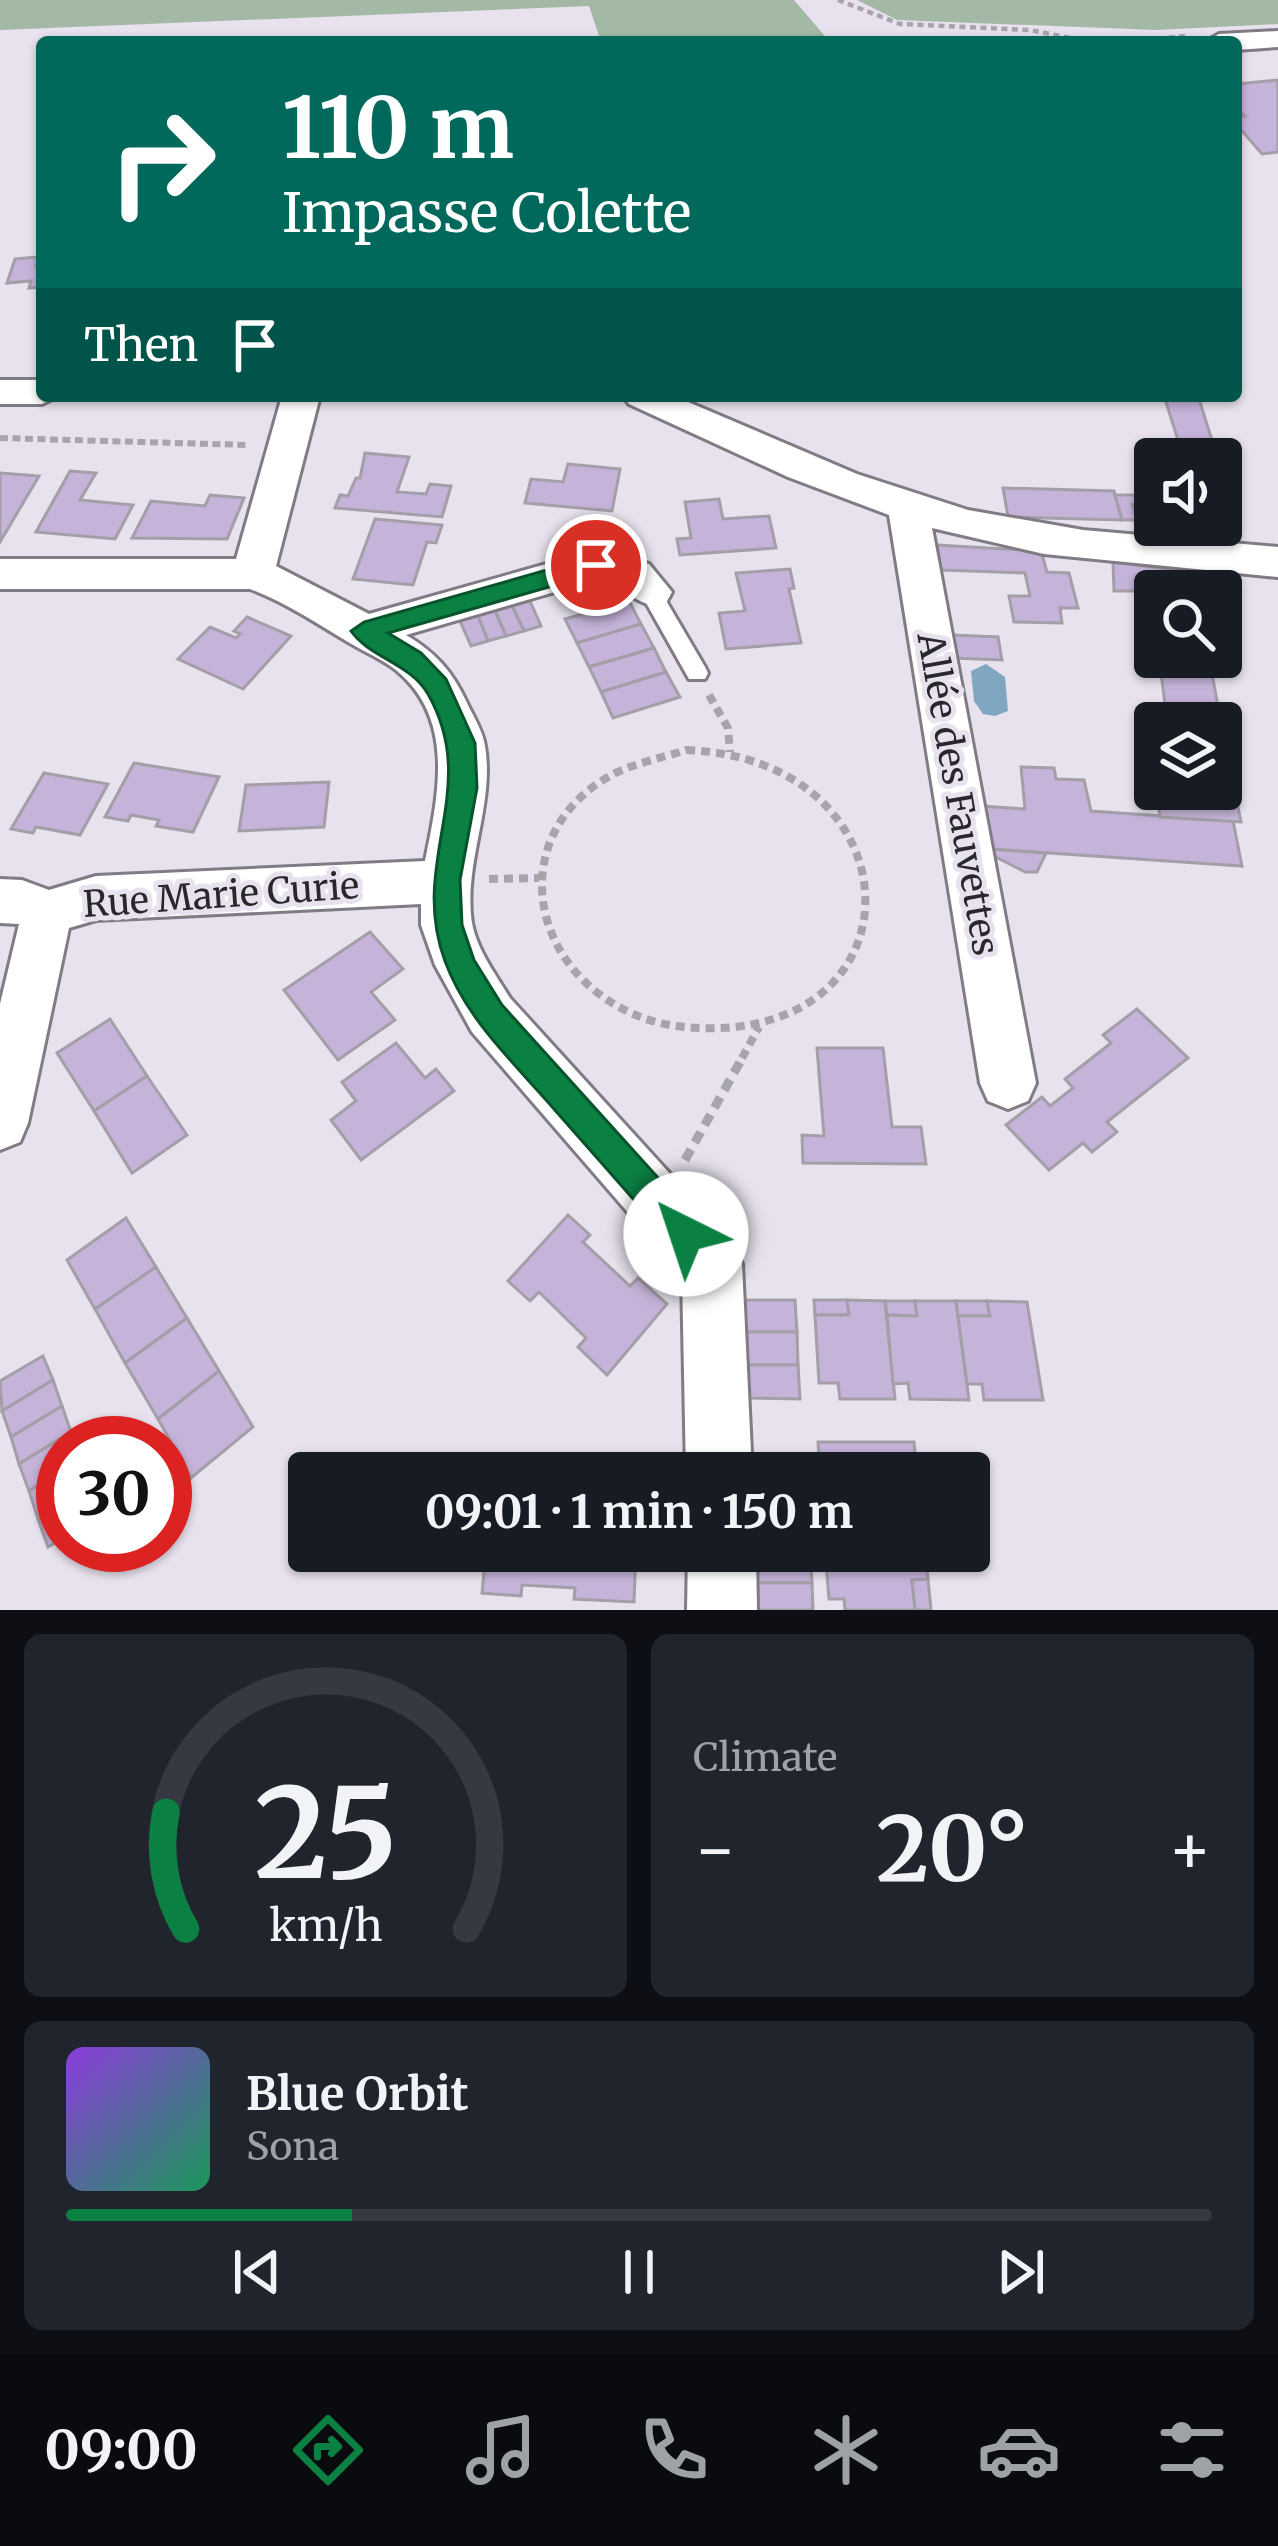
<!DOCTYPE html>
<meta charset="utf-8">
<style>
:root{--surface:#171b24;--page:#20242c;--text:#f1f3f6;--muted:#9ea1a6;--line:#363941;--accent:#0b8043}
body{margin:0;font-family:Merriweather,serif;background:var(--page);color:var(--text);height:100vh;display:flex;flex-direction:column;font-size:45px;white-space:nowrap}
*{box-sizing:border-box;margin:0}
p{font-size:39px;color:var(--muted)}
.icon{flex:none;width:66px;height:66px;fill:none;stroke:currentColor;stroke-width:2;stroke-linecap:round;stroke-linejoin:round}
.map{position:relative;height:1610px;overflow:hidden}
.sheet{display:flex;flex-direction:column;gap:24px;padding:24px;background:#0d0f14;flex:1}
.sheet>*{flex:none}
.top-card{position:absolute;left:36px;top:36px;width:1206px;height:366px;border-radius:12px;box-shadow:0 3px 9px #0004;background:#00695c;color:#fff;overflow:hidden}
.controls{position:absolute;left:1134px;top:438px;display:grid;gap:24px}
.controls a{display:grid;place-items:center;width:108px;height:108px;border-radius:12px;background:var(--surface);box-shadow:0 3px 9px #0004;font-size:60px}
.speed{position:absolute;left:36px;top:1416px;display:flex;gap:24px;font-size:60px;font-weight:700;text-align:center}
.speed>*{display:grid;place-content:center;width:156px;height:156px;border-radius:50%;background:var(--surface);box-shadow:0 3px 9px #0004;line-height:1}
.speed .limit{border:18px solid #d22;background:#fff;color:#111}
.pin{position:absolute;display:grid;place-items:center;width:102px;height:102px;color:#fff;margin:-51px;border:6px solid #fff;border-radius:50%;box-shadow:0 3px 12px #0007}
.me{position:absolute;width:132px;margin:-66px;rotate:319deg;stroke-linejoin:round;filter:drop-shadow(0 0 9px #0008)}
.turn{display:flex;align-items:center;gap:42px;height:252px;padding:0 48px;font-size:54px}
.turn .icon{width:156px;height:156px;stroke-width:2.5}
.turn b{display:block;font-size:84px;line-height:102px}
.then{display:flex;align-items:center;height:114px;padding:0 48px;background:#0003;gap:24px;font-size:45px}
.big{font-size:90px;font-weight:700;line-height:1.1}
.sheet .widget{flex:1;display:flex;flex-direction:column;justify-content:center;gap:18px;min-width:0;padding:0 42px;border-radius:18px;background:var(--page)}
.sheet .dial{align-items:center;gap:0}
.dial svg{height:312px;overflow:visible;fill:none;stroke:var(--line);stroke-width:7;stroke-linecap:round;text-anchor:middle}
.dial text{fill:var(--text);stroke:none}
.song{display:flex;align-items:center;gap:36px}
.cover{width:144px;height:144px;border-radius:18px;background:linear-gradient(135deg,hsl(270 70% 55%),hsl(150 70% 35%))}
.played{height:12px;border-radius:6px;background:linear-gradient(90deg,var(--accent) 25%,var(--line) 25%)}
.keys{display:flex;justify-content:space-around;direction:ltr}
.heat{display:flex;justify-content:space-between;align-items:center;font-size:66px;direction:ltr}
.sheet .tiles{flex:1;display:grid;gap:24px;grid-template-columns:1fr 1fr}
.widget:last-child{grid-column:span 2}
.trip{position:absolute;left:288px;top:1452px;width:702px;height:120px;border-radius:12px;background:var(--surface);box-shadow:0 3px 9px #0004;font-weight:700;line-height:120px;text-align:center}
.menu{display:flex;height:192px;justify-content:space-around;align-items:center;background:#090b0e;color:var(--muted)}
.menu .icon{width:84px;height:84px}
.menu .current{color:var(--accent)}
.menu b{font-size:54px;color:var(--text)}
.map>svg:first-child{display:block}
.green{fill:#a3b8a5}
.water{fill:#80a6c0}
.building{fill:#c6b3d9;stroke:#a39ea8;stroke-width:3}
.lines{fill:none;stroke-linecap:round;stroke-linejoin:round}
.lane-casing{stroke:#807b84;stroke-width:6}
.street-casing{stroke:#807b84;stroke-width:6}
.path-far3{stroke:#a8a4ac;stroke-width:4.5;stroke-dasharray:6 4.5;stroke-linecap:butt}
.path-far2{stroke:#a8a4ac;stroke-width:6;stroke-dasharray:8 4.5;stroke-linecap:butt}
.path-far1{stroke:#a8a4ac;stroke-width:8;stroke-dasharray:9 6;stroke-linecap:butt}
.path{stroke:#a8a4ac;stroke-width:9;stroke-dasharray:12 8;stroke-linecap:butt}
.lane{fill:#fff;fill-rule:evenodd}
.street{fill:#fff;fill-rule:evenodd}
.route{fill:#0b8043;stroke:#07532c;stroke-width:3}
.labels{text-anchor:middle;dominant-baseline:central;stroke-width:10;stroke-linejoin:round;paint-order:stroke}
.street-label{font-size:36px;fill:#29272b;stroke:#e7e2ed}
</style>
<div class="map">
<svg width="1278" height="1610" viewBox="0 0 1278 1610">
<rect width="100%" height="100%" fill="#e7e2ed"/>
<g class="green">
<path d="M0,0h794l36,42h-229l-12,-36 -589,24z"/>
<path d="M857,0h421v24l-122,6 -259,-10z"/>
</g>
<path class="water" d="M986,664l19,13 3,34 -13,5 -12,-2 -9,-13 -3,-30z"/>
<g class="building">
<path d="M1278,80v72l-16,2 -26,-30v-7l9,-1 -9,-9v-23z"/>
<path d="M39,257l-3,9h6v21l-13,1 2,-7 -24,2 8,-24z"/>
<path d="M1164,396h34l20,63h-34z"/>
<path d="M365,453l44,4 -12,35 29,2 4,-10 21,2 -9,31 -107,-9 5,-13 8,1 8,-18h4z"/>
<path d="M568,464l52,5 -8,42 -87,-8 6,-24 32,3z"/>
<path d="M70,471l26,2 -16,27 53,5 -18,34 -79,-7z"/>
<path d="M0,473l39,3 -39,66z"/>
<path d="M1221,475l16,47 -16,1z"/>
<path d="M1003,488l111,3 8,29 -114,-3z"/>
<path d="M210,495l34,3 -17,41 -95,-1 19,-37 54,5z"/>
<path d="M1115,495h23l3,9h-9l5,16h-15z"/>
<path d="M719,499l4,20 46,-3 7,32 -96,7 -3,-16 14,-1 -6,-36z"/>
<path d="M375,519l67,6 -6,18 -9,-1 -14,43 -60,-6z"/>
<path d="M937,545l104,6 6,21 22,1 9,35h-18l2,15 -48,-1 -5,-26h21l-5,-23 -84,-3z"/>
<path d="M1113,562l78,10 2,19h-79z"/>
<path d="M790,569l4,19 -5,1 12,54 -75,6 -7,-36 26,-2 -9,-38z"/>
<path d="M530,601l11,25 -17,5 -12,-25z"/>
<path d="M629,601l12,23 -64,19 -12,-24z"/>
<path d="M512,606l12,25 -18,5 -11,-25z"/>
<path d="M495,611l11,25 -18,5 -10,-25z"/>
<path d="M478,616l10,25 -17,5 -11,-25z"/>
<path d="M247,617l44,19 -48,53 -65,-30 32,-32 26,11 4,-4 -6,-3z"/>
<path d="M641,624l13,24 -65,19 -12,-24z"/>
<path d="M952,635l46,2 4,23 -50,-2z"/>
<path d="M654,648l12,24 -65,20 -12,-25z"/>
<path d="M1221,651l12,1 4,17 -26,-3 -2,-9h12z"/>
<path d="M1159,657h50l12,66h-66v20h-8l-3,-24 23,1z"/>
<path d="M666,672l14,25 -67,21 -12,-26z"/>
<path d="M134,763l85,14 -26,55 -37,-6 3,-6 -28,-5 -3,6 -23,-4z"/>
<path d="M1021,767l33,1 2,11 28,1 7,31 142,10 9,45 -253,-17 -9,-43 45,3z"/>
<path d="M44,773l64,11 -28,51 -44,-8 -3,6 -22,-4z"/>
<path d="M1221,776l11,1 9,45 -81,-5 -4,-28h65z"/>
<path d="M329,782l-5,45 -85,4 7,-46z"/>
<path d="M989,849l57,4 -9,19h-12l-35,-18z"/>
<path d="M370,932l33,37 -32,23 24,28 -57,40 -54,-70z"/>
<path d="M1137,1009l51,49 -81,64 10,10 -25,20 -9,-9 -34,27 -43,-45 36,-28 8,9 23,-18 -8,-9 46,-36 -8,-8z"/>
<path d="M110,1019l37,57 -53,35 -37,-58z"/>
<path d="M396,1043l29,35 11,-9 18,22 -93,69 -30,-40 25,-19 -14,-19z"/>
<path d="M817,1048h66l9,79h29l5,37 -123,-1 -1,-28 22,1z"/>
<path d="M147,1076l40,59 -55,38 -38,-62z"/>
<path d="M568,1215l22,20 -7,7 47,44 8,-8 29,26 -60,71 -29,-28 8,-9 -47,-46 -9,9 -22,-20z"/>
<path d="M126,1218l30,49 -61,42 -28,-49z"/>
<path d="M156,1267l31,51 -62,45 -30,-54z"/>
<path d="M745,1300h50l2,32h-51z"/>
<path d="M814,1300h33l2,15h-34z"/>
<path d="M847,1300l38,1 10,98h-55l-2,-16h-19l-4,-68h34z"/>
<path d="M885,1301h30l2,15 -30,-1z"/>
<path d="M915,1301h41l13,99 -59,-1 -2,-16 -15,1 -6,-69 30,1z"/>
<path d="M956,1301h31l3,15h-32z"/>
<path d="M987,1301l40,1 16,98h-59l-2,-16h-15l-9,-68h32z"/>
<path d="M187,1318l32,53 -61,48 -33,-56z"/>
<path d="M746,1332h51l1,33h-51z"/>
<path d="M43,1356l10,24 -51,31 -2,-30z"/>
<path d="M747,1365h51l2,34 -51,-1z"/>
<path d="M219,1371l34,56 -62,51 -33,-59z"/>
<path d="M53,1380l9,26 -51,31 -9,-26z"/>
<path d="M62,1406l9,26 -52,32 -8,-27z"/>
<path d="M71,1432l4,11h-12v27l-34,21 -10,-27z"/>
<path d="M818,1442h96l3,31h-97z"/>
<path d="M63,1470v33l-25,16 -9,-28z"/>
<path d="M63,1503v35l-15,9 -10,-28z"/>
<path d="M486,1551h150l-2,51 -60,-3 1,-11 -53,-3 -1,11 -39,-3z"/>
<path d="M755,1551h55l2,32h-56z"/>
<path d="M825,1551h100l3,28 -16,1 3,30h-70l-1,-11h-15z"/>
<path d="M928,1579l3,31h-16l-3,-30z"/>
<path d="M756,1583h56l1,27h-56z"/>
</g>
<g class="lines">
<defs>
<path id="lane" d="M651,584l7,3 47,80 3,6 -3,6h-16l-49,-87z"/>
<g id="street">
<path d="M1278,31v16l-42,3v-8h-31l14,-8z"/>
<path d="M0,380h42v16h16l-16,8h-42z"/>
<path d="M282,396h38l-44,170 93,48 227,-64 53,14 23,28 -6,11c-31,9 -39,-21 -70,-23l-190,55c29,17 47,37 61,68 6,13 16,28 18,43 10,59 -22,117 -13,177 5,27 24,52 38,75l223,245 9,21 10,209h-66l-4,-198 -210,-243 -37,-67 -14,-40v-21l-325,16 -27,8 -41,195 -8,19 -20,8v-146l19,-80 -19,-1v-44l22,1 27,10 47,-14 329,-15c13,-65 31,-142 -29,-191 -14,-11 -33,-19 -48,-28 -32,-19 -63,-40 -98,-53h-250v-30h236z"/>
<path d="M623,396h51l183,78 111,36 115,20 195,17v30l-234,-23 -112,-26 104,555 -8,18 -20,8 -20,-8 -8,-18 -91,-568 -101,-38 -159,-73z"/>
<path d="M688,1551h68l1,59h-70z"/>
</g>
</defs>
<use href="#lane" class="lane-casing"/>
<use href="#street" class="street-casing"/>
<g class="path-far3">
<path d="M838,0l62,24 130,6 61,12"/>
<path d="M1127,42l58,-6"/>
</g>
<path class="path-far2" d="M0,438l248,7"/>
<g class="path-far1">
<path d="M709,695l19,33 2,24"/>
<path d="M686,750c224,8 241,268 35,278 -47,2 -89,-7 -127,-38 -72,-60 -71,-164 14,-213 22,-13 54,-19 78,-27z"/>
<path d="M489,879l50,-1"/>
<path d="M742,1058l17,-31"/>
</g>
<path class="path" d="M685,1160l59,-105"/>
<use href="#lane" class="lane"/>
<use href="#street" class="street"/>
</g>
<path class="route" d="M596,556l12,9 -3,6 -217,62 33,20 25,26 29,64 2,45 -17,92 2,45 12,35 28,45 196,217 5,12 -5,12 -12,4 -12,-4c-42,-49 -85,-97 -127,-145 -38,-43 -82,-85 -102,-140 -37,-100 37,-172 -17,-267 -18,-31 -58,-36 -77,-63l13,-9z"/>
<g class="labels">
<g class="street-label">
<text transform="translate(958 794) rotate(80)">Allée des Fauvettes</text>
<text transform="translate(221 895) rotate(-4)">Rue Marie Curie</text>
</g>
</g>
</svg>
<div class="controls">
<a><svg class="icon" aria-label="sound" viewBox="0 0 24 24"><path d="M4 9h4l5-4v14l-5-4H4zM17 9q2 3 0 6"/></svg></a>
<a><svg class="icon" aria-label="search" viewBox="0 0 24 24"><circle cx="10" cy="10" r="6"/><path d="M15 15l6 6"/></svg></a>
<a><svg class="icon" aria-label="layers" viewBox="0 0 24 24"><path d="M12 4l9 5-9 5-9-5zM3 14l9 5 9-5"/></svg></a>
</div>
<div class="speed"><div class="limit">30</div></div>
<div class="pin" style="left:596px;top:565px;background:#d93025"><svg class="icon" aria-label="arrive" viewBox="0 0 24 24"><path d="M6 21V4h12l-3 4 3 4H6"/></svg></div>
<svg class="me" style="left:686px;top:1234px" viewBox="-20 -20 40 40"><circle r="19" fill="#fff"/><path d="M0-13L10 11 0 6-10 11z" fill="#0b8043"/></svg>
<div class="trip">09:01 · 1 min · 150 m</div>
<div class="top-card">
<div class="turn"><svg class="icon" aria-label="right" viewBox="0 0 24 24"><path d="M7 20v-9h11M14 6l5 5-5 5"/></svg><div><b>110 m</b>Impasse Colette</div></div>
<div class="then">Then<svg class="icon" aria-label="arrive" viewBox="0 0 24 24"><path d="M6 21V4h12l-3 4 3 4H6"/></svg></div>
</div>
</div>
<section class="sheet">
<div class="tiles">
<div class="widget dial"><svg viewBox="0 0 100 80">
<path d="M14 69A42 42 0 1 1 86 69"/>
<path d="M14 69A42 42 0 0 1 9 39" stroke="#0b8043"/>
<text x="50" y="56" font-size="32" font-weight="700">25</text>
<text x="50" y="72" font-size="11">km/h</text>
</svg></div>
<div class="widget"><p>Climate</p>
<div class="heat"><a>−</a><b class="big">20°</b><a>+</a></div>
</div>
<div class="widget">
<div class="song"><i class="cover"></i><div><b>Blue Orbit</b><p>Sona</p></div></div>
<div class="played"></div>
<div class="keys"><svg class="icon" aria-label="previous" viewBox="0 0 24 24"><path d="M18 5L8 12l10 7zM5 5v14"/></svg><svg class="icon" aria-label="pause" viewBox="0 0 24 24"><path d="M8 5v14M16 5v14"/></svg><svg class="icon" aria-label="next" viewBox="0 0 24 24"><path d="M6 5l10 7-10 7zM19 5v14"/></svg></div>
</div>
</div>
</section>
<nav class="menu">
<b>09:00</b>
<svg class="icon current" aria-label="directions" viewBox="0 0 24 24"><path d="M12 3l9 9-9 9-9-9zM9 14v-3h6M13 9l2 2-2 2"/></svg>
<svg class="icon" aria-label="music" viewBox="0 0 24 24"><path d="M9 18V5l10-2v13"/><circle cx="6" cy="18" r="3"/><circle cx="16" cy="16" r="3"/></svg>
<svg class="icon" aria-label="phone" viewBox="0 0 24 24"><path d="M5 4h4l2 5-3 2q2 4 5 5l2-3 5 2v4C11 20 4 13 5 4z"/></svg>
<svg class="icon" aria-label="climate" viewBox="0 0 24 24"><path d="M12 3v18M4 7l16 10M4 17L20 7"/></svg>
<svg class="icon" aria-label="car" viewBox="0 0 24 24"><path d="M5 17H2v-5l4-1 3-4h7l3 4 3 1v5h-3M9 17h6M6 11h13"/><circle cx="7" cy="17" r="2"/><circle cx="17" cy="17" r="2"/></svg>
<svg class="icon" aria-label="filters" viewBox="0 0 24 24"><path d="M4 7h16M4 17h16"/><circle cx="9" cy="7" r="2"/><circle cx="15" cy="17" r="2"/></svg>
</nav>
